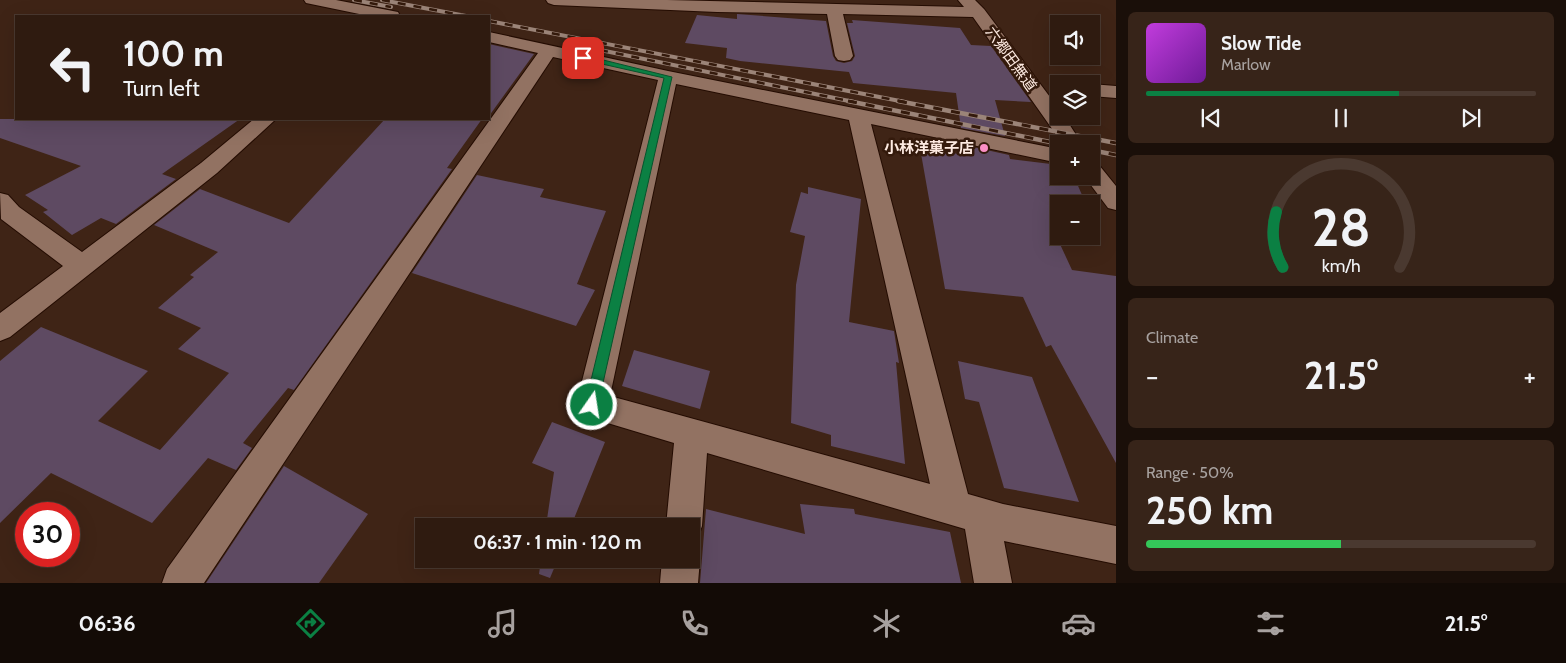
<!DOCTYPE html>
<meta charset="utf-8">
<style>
:root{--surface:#2f1b10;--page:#372419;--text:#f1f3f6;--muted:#a7a19f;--line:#4a3930;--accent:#0b8043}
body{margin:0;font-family:Cabin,"Noto Sans JP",sans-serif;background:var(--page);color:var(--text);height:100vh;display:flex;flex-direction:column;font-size:19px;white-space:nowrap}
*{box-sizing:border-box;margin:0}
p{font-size:16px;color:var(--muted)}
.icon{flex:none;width:28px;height:28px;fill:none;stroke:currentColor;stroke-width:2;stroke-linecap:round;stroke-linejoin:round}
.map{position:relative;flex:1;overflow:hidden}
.details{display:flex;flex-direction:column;gap:12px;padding:12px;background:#1a0f09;width:450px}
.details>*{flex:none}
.hud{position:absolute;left:15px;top:15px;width:475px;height:105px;border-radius:0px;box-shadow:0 5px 20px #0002,0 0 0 1px var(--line);background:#2f1b10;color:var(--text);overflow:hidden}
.buttons{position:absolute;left:1050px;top:15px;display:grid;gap:10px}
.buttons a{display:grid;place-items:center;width:50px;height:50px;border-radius:0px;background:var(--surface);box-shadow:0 5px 20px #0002,0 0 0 1px var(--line);font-size:25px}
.speed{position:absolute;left:15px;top:502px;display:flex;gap:10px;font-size:25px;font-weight:700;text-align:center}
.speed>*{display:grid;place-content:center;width:65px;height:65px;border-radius:50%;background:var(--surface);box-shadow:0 5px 20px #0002,0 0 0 1px var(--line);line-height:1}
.speed .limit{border:8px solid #d22;background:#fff;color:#111}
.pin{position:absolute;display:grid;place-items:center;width:42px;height:42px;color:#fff;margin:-21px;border-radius:10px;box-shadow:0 2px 8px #0006}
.me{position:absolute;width:55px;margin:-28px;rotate:13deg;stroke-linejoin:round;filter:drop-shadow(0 0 4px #0008)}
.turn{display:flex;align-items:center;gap:18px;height:105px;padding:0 25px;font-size:22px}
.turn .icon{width:65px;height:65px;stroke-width:2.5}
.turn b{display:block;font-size:35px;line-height:42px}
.big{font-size:38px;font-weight:800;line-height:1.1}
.details .card{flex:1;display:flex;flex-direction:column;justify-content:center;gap:8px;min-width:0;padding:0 18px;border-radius:8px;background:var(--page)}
.details .dial{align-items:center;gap:0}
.dial svg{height:130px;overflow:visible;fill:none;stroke:var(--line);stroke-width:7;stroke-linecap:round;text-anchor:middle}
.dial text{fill:var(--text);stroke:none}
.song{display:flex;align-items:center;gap:15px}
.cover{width:60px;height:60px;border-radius:8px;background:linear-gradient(135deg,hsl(290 70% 55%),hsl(280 70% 35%))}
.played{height:5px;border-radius:2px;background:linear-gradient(90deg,var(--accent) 65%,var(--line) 65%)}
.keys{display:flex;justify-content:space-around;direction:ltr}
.heat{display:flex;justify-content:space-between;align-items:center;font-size:28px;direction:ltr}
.charge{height:8px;border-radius:4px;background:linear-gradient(90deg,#34c759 50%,var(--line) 0)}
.trip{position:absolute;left:415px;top:518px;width:285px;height:50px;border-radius:0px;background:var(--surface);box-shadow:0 5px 20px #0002,0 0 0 1px var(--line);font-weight:800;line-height:50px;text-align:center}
.tabs{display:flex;height:80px;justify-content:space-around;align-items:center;background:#130b06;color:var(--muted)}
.tabs .icon{width:35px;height:35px}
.tabs .on{color:var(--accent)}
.tabs b{font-size:22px;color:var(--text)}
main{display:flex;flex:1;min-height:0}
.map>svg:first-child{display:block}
.building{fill:#5e4a62}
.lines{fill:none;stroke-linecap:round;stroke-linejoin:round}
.minor-casing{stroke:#240c02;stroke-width:2}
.minor{fill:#927262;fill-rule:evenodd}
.rail-far1-casing{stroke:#9b8478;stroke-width:4}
.rail-casing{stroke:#9b8478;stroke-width:4.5}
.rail-far1{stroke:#341a0c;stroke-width:2.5;stroke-dasharray:8;stroke-linecap:butt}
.rail{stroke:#341a0c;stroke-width:3;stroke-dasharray:9;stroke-linecap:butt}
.route{fill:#0b8043;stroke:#07532c}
.poi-dot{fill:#fb8fc5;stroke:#341a0c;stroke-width:2}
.labels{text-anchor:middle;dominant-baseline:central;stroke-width:5;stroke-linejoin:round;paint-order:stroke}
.far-street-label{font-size:15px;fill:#fdeae1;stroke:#341a0c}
.far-poi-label{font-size:15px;font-weight:bold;fill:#fdeae1;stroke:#341a0c;text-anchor:end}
</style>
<main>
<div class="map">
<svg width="1116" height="583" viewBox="0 0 1116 583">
<rect width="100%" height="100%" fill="#3f2416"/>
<g class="building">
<path d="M737,14l89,7 7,35 3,5 8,2 8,-2 3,-5 -8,-33h6l-1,-3 108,8 11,17 20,1 40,56 -36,-2 10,36 -44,-8 -5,-35 -103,-10 -4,-11 -109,-11 -14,-3 1,-10 -42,-5 12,-28 40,4z"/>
<path d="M489,44l45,10 -45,62z"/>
<path d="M0,119h240l-78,55 14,5 -60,45 -15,-6 -29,17 -29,-23 5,-2 -23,-15 56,-29 -81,-28z"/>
<path d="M385,119h97l-35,49 5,1 -158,221 -6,-2 -45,55 9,5 -16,22 -28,-12 -56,65 -101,-50 -51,50v-162l41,-34 107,44 -50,50 62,29 69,-77 -51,-24 23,-21 -43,-20 36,-31 -4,-2 28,-23 -64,-27 46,-36 89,34z"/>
<path d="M964,145l45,10 1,4 49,6v11h14l2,3 11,25h-27v38l13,28 44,6v187l-65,-118 -5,2 -23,-50 -78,-8 -25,-141 45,7z"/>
<path d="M477,175l67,14 -4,8 66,14 -29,73 18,6 -19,36 -164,-53z"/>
<path d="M808,187l53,12 -12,123 45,9 5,32 -3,-1 9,102 -74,-18v-11l-40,-12 5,-138 9,-49 -15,-4 11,-40 7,2z"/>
<path d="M634,350l76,21 -10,38 -78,-23z"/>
<path d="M958,361l74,16 47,125 -75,-14 -25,-86 -14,-3z"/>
<path d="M552,422l53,20 -34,84h-25l8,-54 -22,-9z"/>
<path d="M284,466l84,48 -49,69h-113z"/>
<path d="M800,504l54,5 1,5 95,18 11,51h-261l6,-74 99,25z"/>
<path d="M541,559h17l-8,19 -11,-4z"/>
</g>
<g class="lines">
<defs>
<g id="minor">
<path d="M304,0h32l62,12 2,4h-31l-63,-13z"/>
<path d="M546,0h121l297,7 -6,-7h17l9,9 75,100v7h5l18,28h-22l-5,-11 -82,-116 -130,-3 10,42 -3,4 -6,1 -6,-1 -3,-4 -8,-42 -110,-2 -163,-7 -6,-2z"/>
<path d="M489,32l179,39 391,78v14l-188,-39 97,370 35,10 113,22v38l-112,-23 8,42h-38l-9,-54 -258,-76 -5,73 -5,13 -6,2v-15h-25l8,-83 -93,-28 -5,-10 82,-325 -105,-23 -349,526h-42l5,-14 371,-516 -49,-11zM676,84l173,36 81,364 -320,-88z"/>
<path d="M1091,84l25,2v12l-25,-2z"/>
<path d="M254,119h22l-59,54 -207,164 -10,4v-28l63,-47 -62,-47 -1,-26 8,2 11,12 63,45 119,-89z"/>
<path d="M1091,163l8,2 17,21v24l-8,-2 -24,-32h7z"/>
<path d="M691,544l3,2 6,13 -2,24h-38l2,-24h29z"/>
</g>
</defs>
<use href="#minor" class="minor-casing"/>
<use href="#minor" class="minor"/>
<defs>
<g id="rail-far1">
<path d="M354,0l37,7"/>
<path d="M382,0l84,16"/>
<path d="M489,21l416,81"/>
<path d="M600,50l254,52"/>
</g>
<g id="rail">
<path d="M848,101l212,43"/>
<path d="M898,101l218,42"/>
<path d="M1091,150l25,5"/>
</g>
</defs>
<use href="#rail-far1" class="rail-far1-casing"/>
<use href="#rail" class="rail-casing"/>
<use href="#rail-far1" class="rail-far1"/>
<use href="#rail" class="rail"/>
</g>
<path class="route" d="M583,55l89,22 -74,328 -1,4 -5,1 -5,-1 -2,-4 79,-327 -84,-19 -1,-1z"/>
<circle class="poi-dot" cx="984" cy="148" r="5"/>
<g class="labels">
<g class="far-street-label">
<text transform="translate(1011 59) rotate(54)">六郷田無道</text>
</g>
<g class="far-poi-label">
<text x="974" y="148">小林洋菓子店</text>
</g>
</g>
</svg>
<div class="buttons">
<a><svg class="icon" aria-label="sound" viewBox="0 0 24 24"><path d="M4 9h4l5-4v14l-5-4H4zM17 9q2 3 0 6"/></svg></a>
<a><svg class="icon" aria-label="layers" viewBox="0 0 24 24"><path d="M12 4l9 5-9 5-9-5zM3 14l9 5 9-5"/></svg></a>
<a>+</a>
<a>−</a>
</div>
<div class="speed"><div class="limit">30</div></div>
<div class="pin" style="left:583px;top:58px;background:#d93025"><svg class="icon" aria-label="arrive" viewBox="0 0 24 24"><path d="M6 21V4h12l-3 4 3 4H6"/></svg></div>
<svg class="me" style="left:592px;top:405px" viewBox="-20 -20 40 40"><circle r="17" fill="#0b8043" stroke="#fff" stroke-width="3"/><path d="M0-11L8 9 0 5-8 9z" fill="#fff"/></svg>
<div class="trip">06:37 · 1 min · 120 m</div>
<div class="hud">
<div class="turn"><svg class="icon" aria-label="left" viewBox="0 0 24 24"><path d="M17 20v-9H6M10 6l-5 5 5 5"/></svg><div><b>100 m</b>Turn left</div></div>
</div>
</div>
<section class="details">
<div class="card">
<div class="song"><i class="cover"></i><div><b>Slow Tide</b><p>Marlow</p></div></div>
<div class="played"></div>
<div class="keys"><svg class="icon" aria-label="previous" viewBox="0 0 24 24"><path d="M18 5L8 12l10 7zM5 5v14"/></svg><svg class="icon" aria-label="pause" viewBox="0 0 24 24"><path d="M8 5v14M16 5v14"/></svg><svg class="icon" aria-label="next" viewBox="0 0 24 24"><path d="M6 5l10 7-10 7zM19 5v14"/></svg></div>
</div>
<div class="card dial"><svg viewBox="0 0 100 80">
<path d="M14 69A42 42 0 1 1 86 69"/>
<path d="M14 69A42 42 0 0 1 10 35" stroke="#0b8043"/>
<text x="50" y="56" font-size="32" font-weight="700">28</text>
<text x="50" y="72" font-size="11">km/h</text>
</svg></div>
<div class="card"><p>Climate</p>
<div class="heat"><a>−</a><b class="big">21.5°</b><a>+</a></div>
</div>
<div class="card"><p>Range · 50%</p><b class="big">250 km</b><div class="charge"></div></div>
</section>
</main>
<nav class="tabs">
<b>06:36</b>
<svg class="icon on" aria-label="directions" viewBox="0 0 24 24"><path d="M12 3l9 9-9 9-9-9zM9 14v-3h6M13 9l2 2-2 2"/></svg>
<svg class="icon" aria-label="music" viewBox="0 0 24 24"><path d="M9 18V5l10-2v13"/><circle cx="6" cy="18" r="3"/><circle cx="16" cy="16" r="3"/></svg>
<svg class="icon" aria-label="phone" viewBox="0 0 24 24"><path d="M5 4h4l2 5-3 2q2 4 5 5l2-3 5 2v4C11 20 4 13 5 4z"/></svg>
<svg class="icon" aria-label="climate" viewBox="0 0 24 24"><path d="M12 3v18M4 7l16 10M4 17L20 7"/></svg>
<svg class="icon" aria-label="car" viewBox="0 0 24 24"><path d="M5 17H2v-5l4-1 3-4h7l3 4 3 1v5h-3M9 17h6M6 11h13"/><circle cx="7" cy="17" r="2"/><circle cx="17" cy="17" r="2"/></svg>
<svg class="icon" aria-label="filters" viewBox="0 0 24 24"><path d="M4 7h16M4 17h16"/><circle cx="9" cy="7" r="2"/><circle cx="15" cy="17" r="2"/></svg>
<b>21.5°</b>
</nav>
